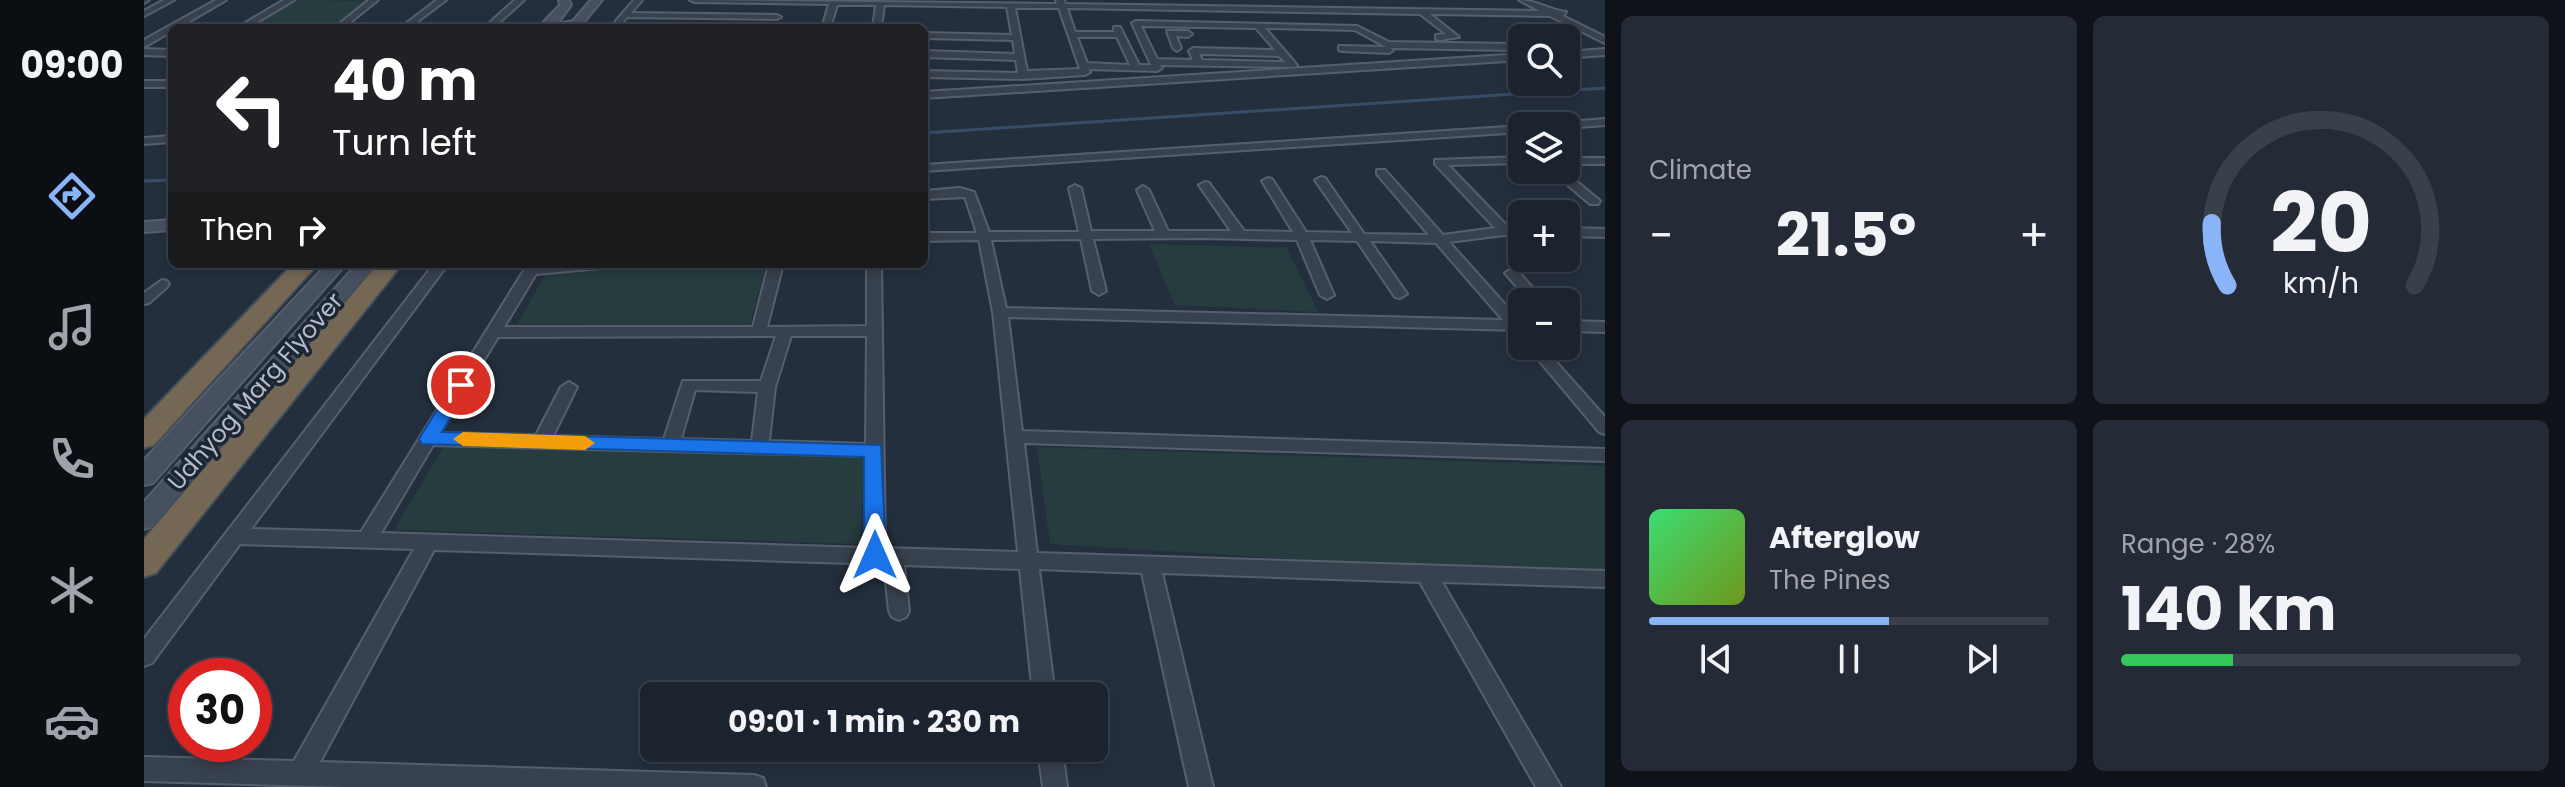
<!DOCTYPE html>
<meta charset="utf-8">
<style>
:root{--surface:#1b232e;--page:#242b36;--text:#f1f3f6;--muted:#a0a4aa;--line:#39404a;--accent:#8ab4f8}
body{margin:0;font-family:Poppins,sans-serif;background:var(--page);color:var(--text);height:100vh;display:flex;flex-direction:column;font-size:30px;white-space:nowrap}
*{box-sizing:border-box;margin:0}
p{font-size:26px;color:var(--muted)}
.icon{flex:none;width:44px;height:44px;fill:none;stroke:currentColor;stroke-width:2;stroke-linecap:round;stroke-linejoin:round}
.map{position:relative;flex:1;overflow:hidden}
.side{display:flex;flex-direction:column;gap:16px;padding:16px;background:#0f1319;width:960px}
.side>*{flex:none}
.hud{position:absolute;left:24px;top:24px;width:760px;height:244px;border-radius:12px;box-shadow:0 4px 12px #0003,0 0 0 2px var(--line);background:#202124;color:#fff;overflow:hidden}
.tools{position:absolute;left:1364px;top:24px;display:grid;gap:16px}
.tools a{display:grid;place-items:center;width:72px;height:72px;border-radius:12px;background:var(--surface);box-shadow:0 4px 12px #0003,0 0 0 2px var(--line);font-size:40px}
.speed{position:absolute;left:24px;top:658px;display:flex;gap:16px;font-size:40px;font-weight:700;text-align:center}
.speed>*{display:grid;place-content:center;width:104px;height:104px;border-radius:50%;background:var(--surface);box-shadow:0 4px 12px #0003,0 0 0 2px var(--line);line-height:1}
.speed .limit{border:12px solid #d22;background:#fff;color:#111}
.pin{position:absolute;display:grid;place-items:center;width:68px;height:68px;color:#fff;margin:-34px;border:4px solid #fff;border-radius:50%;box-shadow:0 2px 8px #0007}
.me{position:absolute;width:88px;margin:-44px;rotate:0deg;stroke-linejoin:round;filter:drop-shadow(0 0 6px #0008)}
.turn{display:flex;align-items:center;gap:28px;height:168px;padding:0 32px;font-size:36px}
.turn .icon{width:104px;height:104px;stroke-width:2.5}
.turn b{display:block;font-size:56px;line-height:68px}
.then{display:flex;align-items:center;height:76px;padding:0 32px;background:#0003;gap:16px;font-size:30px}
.big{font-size:60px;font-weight:700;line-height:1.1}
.side .widget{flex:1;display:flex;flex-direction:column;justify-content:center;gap:12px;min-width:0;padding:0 28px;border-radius:12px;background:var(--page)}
.side .dial{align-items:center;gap:0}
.dial svg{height:208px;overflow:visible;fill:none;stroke:var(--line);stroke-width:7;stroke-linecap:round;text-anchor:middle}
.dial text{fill:var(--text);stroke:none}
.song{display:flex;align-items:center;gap:24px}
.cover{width:96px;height:96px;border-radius:12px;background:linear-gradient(135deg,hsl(140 70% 55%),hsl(80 70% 35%))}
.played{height:8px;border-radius:4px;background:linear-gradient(90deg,var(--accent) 60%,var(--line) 60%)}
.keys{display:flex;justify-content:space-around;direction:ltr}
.heat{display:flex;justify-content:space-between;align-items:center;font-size:44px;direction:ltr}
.charge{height:12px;border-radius:6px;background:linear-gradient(90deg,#34c759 28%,var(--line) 0)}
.side .tiles{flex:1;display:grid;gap:16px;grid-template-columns:repeat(2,1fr)}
.trip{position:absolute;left:496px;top:682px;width:468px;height:80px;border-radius:12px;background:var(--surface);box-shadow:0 4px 12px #0003,0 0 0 2px var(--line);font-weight:700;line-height:80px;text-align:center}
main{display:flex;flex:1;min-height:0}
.tab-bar{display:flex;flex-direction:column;width:144px;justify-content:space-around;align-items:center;background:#0b0e12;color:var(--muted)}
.tab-bar .icon{width:56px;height:56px}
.tab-bar .active{color:var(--accent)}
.tab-bar b{font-size:36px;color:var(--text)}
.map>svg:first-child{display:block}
.green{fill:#263c3f}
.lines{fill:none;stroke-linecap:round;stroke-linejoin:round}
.stream{stroke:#394c67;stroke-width:3}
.street-casing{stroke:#565f6c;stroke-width:4}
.secondary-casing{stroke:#565f6c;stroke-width:4}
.highway-casing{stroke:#434c59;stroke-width:4}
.street{fill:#38414e;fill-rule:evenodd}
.secondary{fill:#465061;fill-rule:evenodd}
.highway{fill:#746855;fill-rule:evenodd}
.route{fill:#1a73e8;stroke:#114b97;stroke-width:2}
.slow{fill:#f59e0b}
.labels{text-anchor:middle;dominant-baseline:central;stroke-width:7;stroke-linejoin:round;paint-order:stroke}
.street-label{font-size:24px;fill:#b4bcc9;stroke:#1d2633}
</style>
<main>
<nav class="tab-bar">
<b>09:00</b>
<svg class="icon active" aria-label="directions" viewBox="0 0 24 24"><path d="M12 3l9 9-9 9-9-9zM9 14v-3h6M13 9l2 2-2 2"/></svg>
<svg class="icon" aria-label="music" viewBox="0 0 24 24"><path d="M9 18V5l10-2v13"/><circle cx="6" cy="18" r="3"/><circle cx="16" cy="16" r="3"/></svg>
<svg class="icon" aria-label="phone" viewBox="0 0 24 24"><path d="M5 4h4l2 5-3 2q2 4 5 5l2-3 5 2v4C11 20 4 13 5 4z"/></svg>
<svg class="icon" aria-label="climate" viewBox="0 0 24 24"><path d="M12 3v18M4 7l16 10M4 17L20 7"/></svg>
<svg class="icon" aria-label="car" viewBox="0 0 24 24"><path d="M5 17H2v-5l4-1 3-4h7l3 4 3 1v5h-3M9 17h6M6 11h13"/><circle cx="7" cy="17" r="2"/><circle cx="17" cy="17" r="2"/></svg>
</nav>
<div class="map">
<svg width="1461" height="787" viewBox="0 0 1461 787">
<rect width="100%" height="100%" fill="#242f3e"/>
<g class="green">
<path d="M152,0l78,1 -42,27 -84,-1z"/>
<path d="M1005,244l138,4 31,64 -143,-7z"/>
<path d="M512,264h110l-16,61 -233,-1 29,-50z"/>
<path d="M301,444l420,12 -5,88 -466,-14z"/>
<path d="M893,447l568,19v112l-555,-34z"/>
</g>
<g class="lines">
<g class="stream">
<path d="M780,133l681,-45"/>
<path d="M0,181l28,-1"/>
</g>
<defs>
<g id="street">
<path d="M0,0h5l-5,3z"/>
<path d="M20,0h10l-30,16v-5z"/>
<path d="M72,0h10l-48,28h-6v3l-28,16v-7z"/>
<path d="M140,0h10l-47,28h-10z"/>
<path d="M225,0h9l-35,28h-9z"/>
<path d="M293,0h9l-37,28h-9z"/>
<path d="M371,0h9l-31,28h-9z"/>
<path d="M490,0h8l-11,13 146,2 4,2 -4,2 -150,-2 -9,11h-8z"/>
<path d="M546,0l367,4 -1,-4h8l1,4 475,7 -21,-11c17,0 30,10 47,12l-3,4 42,21v6l-55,-27 -120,-2 29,23 -20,3 -3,-1v-4l10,-1 -26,-20 -353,-6 8,24h39v-5h6l19,38h12l-19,-42 4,-2 221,5 32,16 124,2 4,3 -4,3 -123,-2 3,2 -4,3 -47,-2 -3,-1v-4l47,1 -31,-17 -90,-2 32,37 -2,2 -135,-2 2,3 -5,3 -69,-2 2,3 -5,3 -62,4 -99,-2v-6l94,2 -2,-13 -92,-3v-6l91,3 -2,-14 -89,-2 1,-5 87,2 -5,-28 -123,-2 -3,23h-8l3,-23h-39l-7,23h-8l7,-24 -135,-2zM871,8h44l21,61 -53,2zM997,26l115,2 19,22 -82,-2 -4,3 4,9 -36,-1zM933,37h40l13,28 -43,-2zM1055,54l80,2 6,6 -83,-2z"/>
<path d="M1023,31h21l4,3 -4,3 -12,-1 5,12 -4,3 -4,-3z"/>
<path d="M0,49l28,1v6l-28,-1z"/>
<path d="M1461,49v6l-39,3v-6z"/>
<path d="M1378,54v6l-598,38v-6z"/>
<rect x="0" y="81" width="28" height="6"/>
<path d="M1461,119v6l-39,3v-2h-16l5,-3z"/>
<path d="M1378,126v6l-598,39v-6z"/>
<path d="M28,136v6l-28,2v-6z"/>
<path d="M1378,157v6l-74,2 60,62 14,1v8l-18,-1 -55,7 70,78h3v10l-514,-13 14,114 583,18v12l-581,-18 13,110 568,18v16l-163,-5 119,205h-25l-116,-205 -258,-9 51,214h-24l-47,-214 -103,-4 16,127h-22l-13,-127 -116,-4 5,46 -3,6 -7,3 -7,-3 -3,-6 -5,-47 -450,-14 -114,212 434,13 9,3 3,9h-420l-202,-6v-24l150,4 120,-212 -174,-5 -88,119 -8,3v-27l290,-375h14l-197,265 110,3 167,-268h80l-7,4 -65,6 -32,53h249l16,-63h14l-16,63 100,-1v-62h14l4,284 133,4 -25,-240 -14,-72 -55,1v-8h53l-12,-36 -41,2v-8l36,-3 14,4 15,40h90l-10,-44 6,-3 6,3 10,43h64l-18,-41 6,-4 6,4 19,41h63l-32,-46 6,-3 4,1 35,48 49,1 -31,-51 6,-3 4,1 34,53 46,1 -37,-53 6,-3 4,1 39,56 65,1 -52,-61v-4h8l58,65 52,-7 -60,-64v-4zM1058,238l95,2 23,55 7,4 7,-4 -24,-55 47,1 38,56 5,1 7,-4 -37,-53 66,2 67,77 -497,-12 -15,-68 90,-1 11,52 7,4 7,-4 -13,-52zM632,336l-15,45h-78l-19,58 -111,-3 24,-49 -8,-5 -8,5 -25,48 -96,-2 58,-96zM647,336h76l-1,108 -97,-3 6,-54zM551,390l63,2 -6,49 -71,-2zM289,445l433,11 -1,92 -484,-15z"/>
<rect x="1422" y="158" width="39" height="6"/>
<path d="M1406,170h13l37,31 -2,3h-8z"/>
<path d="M1422,228l39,1v8l-39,-1z"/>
<path d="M1368,269l5,1 28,32h-15l-25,-29z"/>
<path d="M18,280l5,1 2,3 -2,3 -18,16 -5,1v-11z"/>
<path d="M1422,321l39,1v10l-39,-1z"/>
<path d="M1383,346h15l63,71v17l-6,-2z"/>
<path d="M894,748h24l5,39h-24z"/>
</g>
<g id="secondary">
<path d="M415,0h10l2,5 -14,19 16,-3 18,-21h11l-23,28h-32l-5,-4 18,-19z"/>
<path d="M28,220v10l-28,2v-10z"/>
<path d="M183,264h19l-193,219 -9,2v-25z"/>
<path d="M213,264h19l-223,262 -9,3v-27z"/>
</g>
<g id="highway">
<path d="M149,264h25l-164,181 -10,3v-29z"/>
<path d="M234,264h24l-246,309 -12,4v-38z"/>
</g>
</defs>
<use href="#street" class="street-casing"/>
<use href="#secondary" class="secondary-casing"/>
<use href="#highway" class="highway-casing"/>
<use href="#street" class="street"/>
<use href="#secondary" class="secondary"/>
<use href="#highway" class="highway"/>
</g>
<path class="route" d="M317,379l9,6 -28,47 439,13 5,110 -4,6h-15l-3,-6v-98l-442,-13 -3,-5 3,-5 33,-53z"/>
<path class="slow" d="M319,432l122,4 10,7 -10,7 -122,-4 -10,-7z"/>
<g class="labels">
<g class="street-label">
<text transform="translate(111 391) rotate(-49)">Udhyog Marg Flyover</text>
</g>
</g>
</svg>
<div class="tools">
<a><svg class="icon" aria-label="search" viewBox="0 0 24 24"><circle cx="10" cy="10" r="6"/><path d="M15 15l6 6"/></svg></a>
<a><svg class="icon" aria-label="layers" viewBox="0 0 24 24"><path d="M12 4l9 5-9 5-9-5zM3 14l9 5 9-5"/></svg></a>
<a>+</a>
<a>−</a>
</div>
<div class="speed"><div class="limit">30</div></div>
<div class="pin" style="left:317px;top:385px;background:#d93025"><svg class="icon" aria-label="arrive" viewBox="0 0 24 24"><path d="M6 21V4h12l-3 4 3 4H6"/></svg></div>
<svg class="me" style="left:731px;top:555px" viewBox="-20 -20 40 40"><path d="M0-17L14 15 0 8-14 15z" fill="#1a73e8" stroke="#fff" stroke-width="4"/></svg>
<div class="trip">09:01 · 1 min · 230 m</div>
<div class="hud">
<div class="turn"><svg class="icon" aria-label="left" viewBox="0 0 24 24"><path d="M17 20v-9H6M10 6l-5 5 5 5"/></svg><div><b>40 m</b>Turn left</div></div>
<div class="then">Then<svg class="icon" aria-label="right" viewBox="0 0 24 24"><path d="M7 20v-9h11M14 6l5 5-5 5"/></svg></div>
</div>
</div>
<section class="side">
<div class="tiles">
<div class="widget"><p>Climate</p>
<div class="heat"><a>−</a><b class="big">21.5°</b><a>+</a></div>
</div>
<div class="widget dial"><svg viewBox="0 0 100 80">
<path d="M14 69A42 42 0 1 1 86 69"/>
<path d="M14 69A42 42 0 0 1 8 45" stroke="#8ab4f8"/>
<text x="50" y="56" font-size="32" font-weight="700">20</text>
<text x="50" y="72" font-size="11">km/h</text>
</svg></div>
<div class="widget">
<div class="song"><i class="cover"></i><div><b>Afterglow</b><p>The Pines</p></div></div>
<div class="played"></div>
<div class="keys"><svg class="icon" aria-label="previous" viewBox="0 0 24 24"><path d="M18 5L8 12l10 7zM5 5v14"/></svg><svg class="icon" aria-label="pause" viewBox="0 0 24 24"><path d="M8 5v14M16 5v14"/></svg><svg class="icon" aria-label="next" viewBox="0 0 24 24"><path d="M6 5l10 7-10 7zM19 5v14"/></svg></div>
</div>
<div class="widget"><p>Range · 28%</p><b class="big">140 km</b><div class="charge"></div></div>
</div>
</section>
</main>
